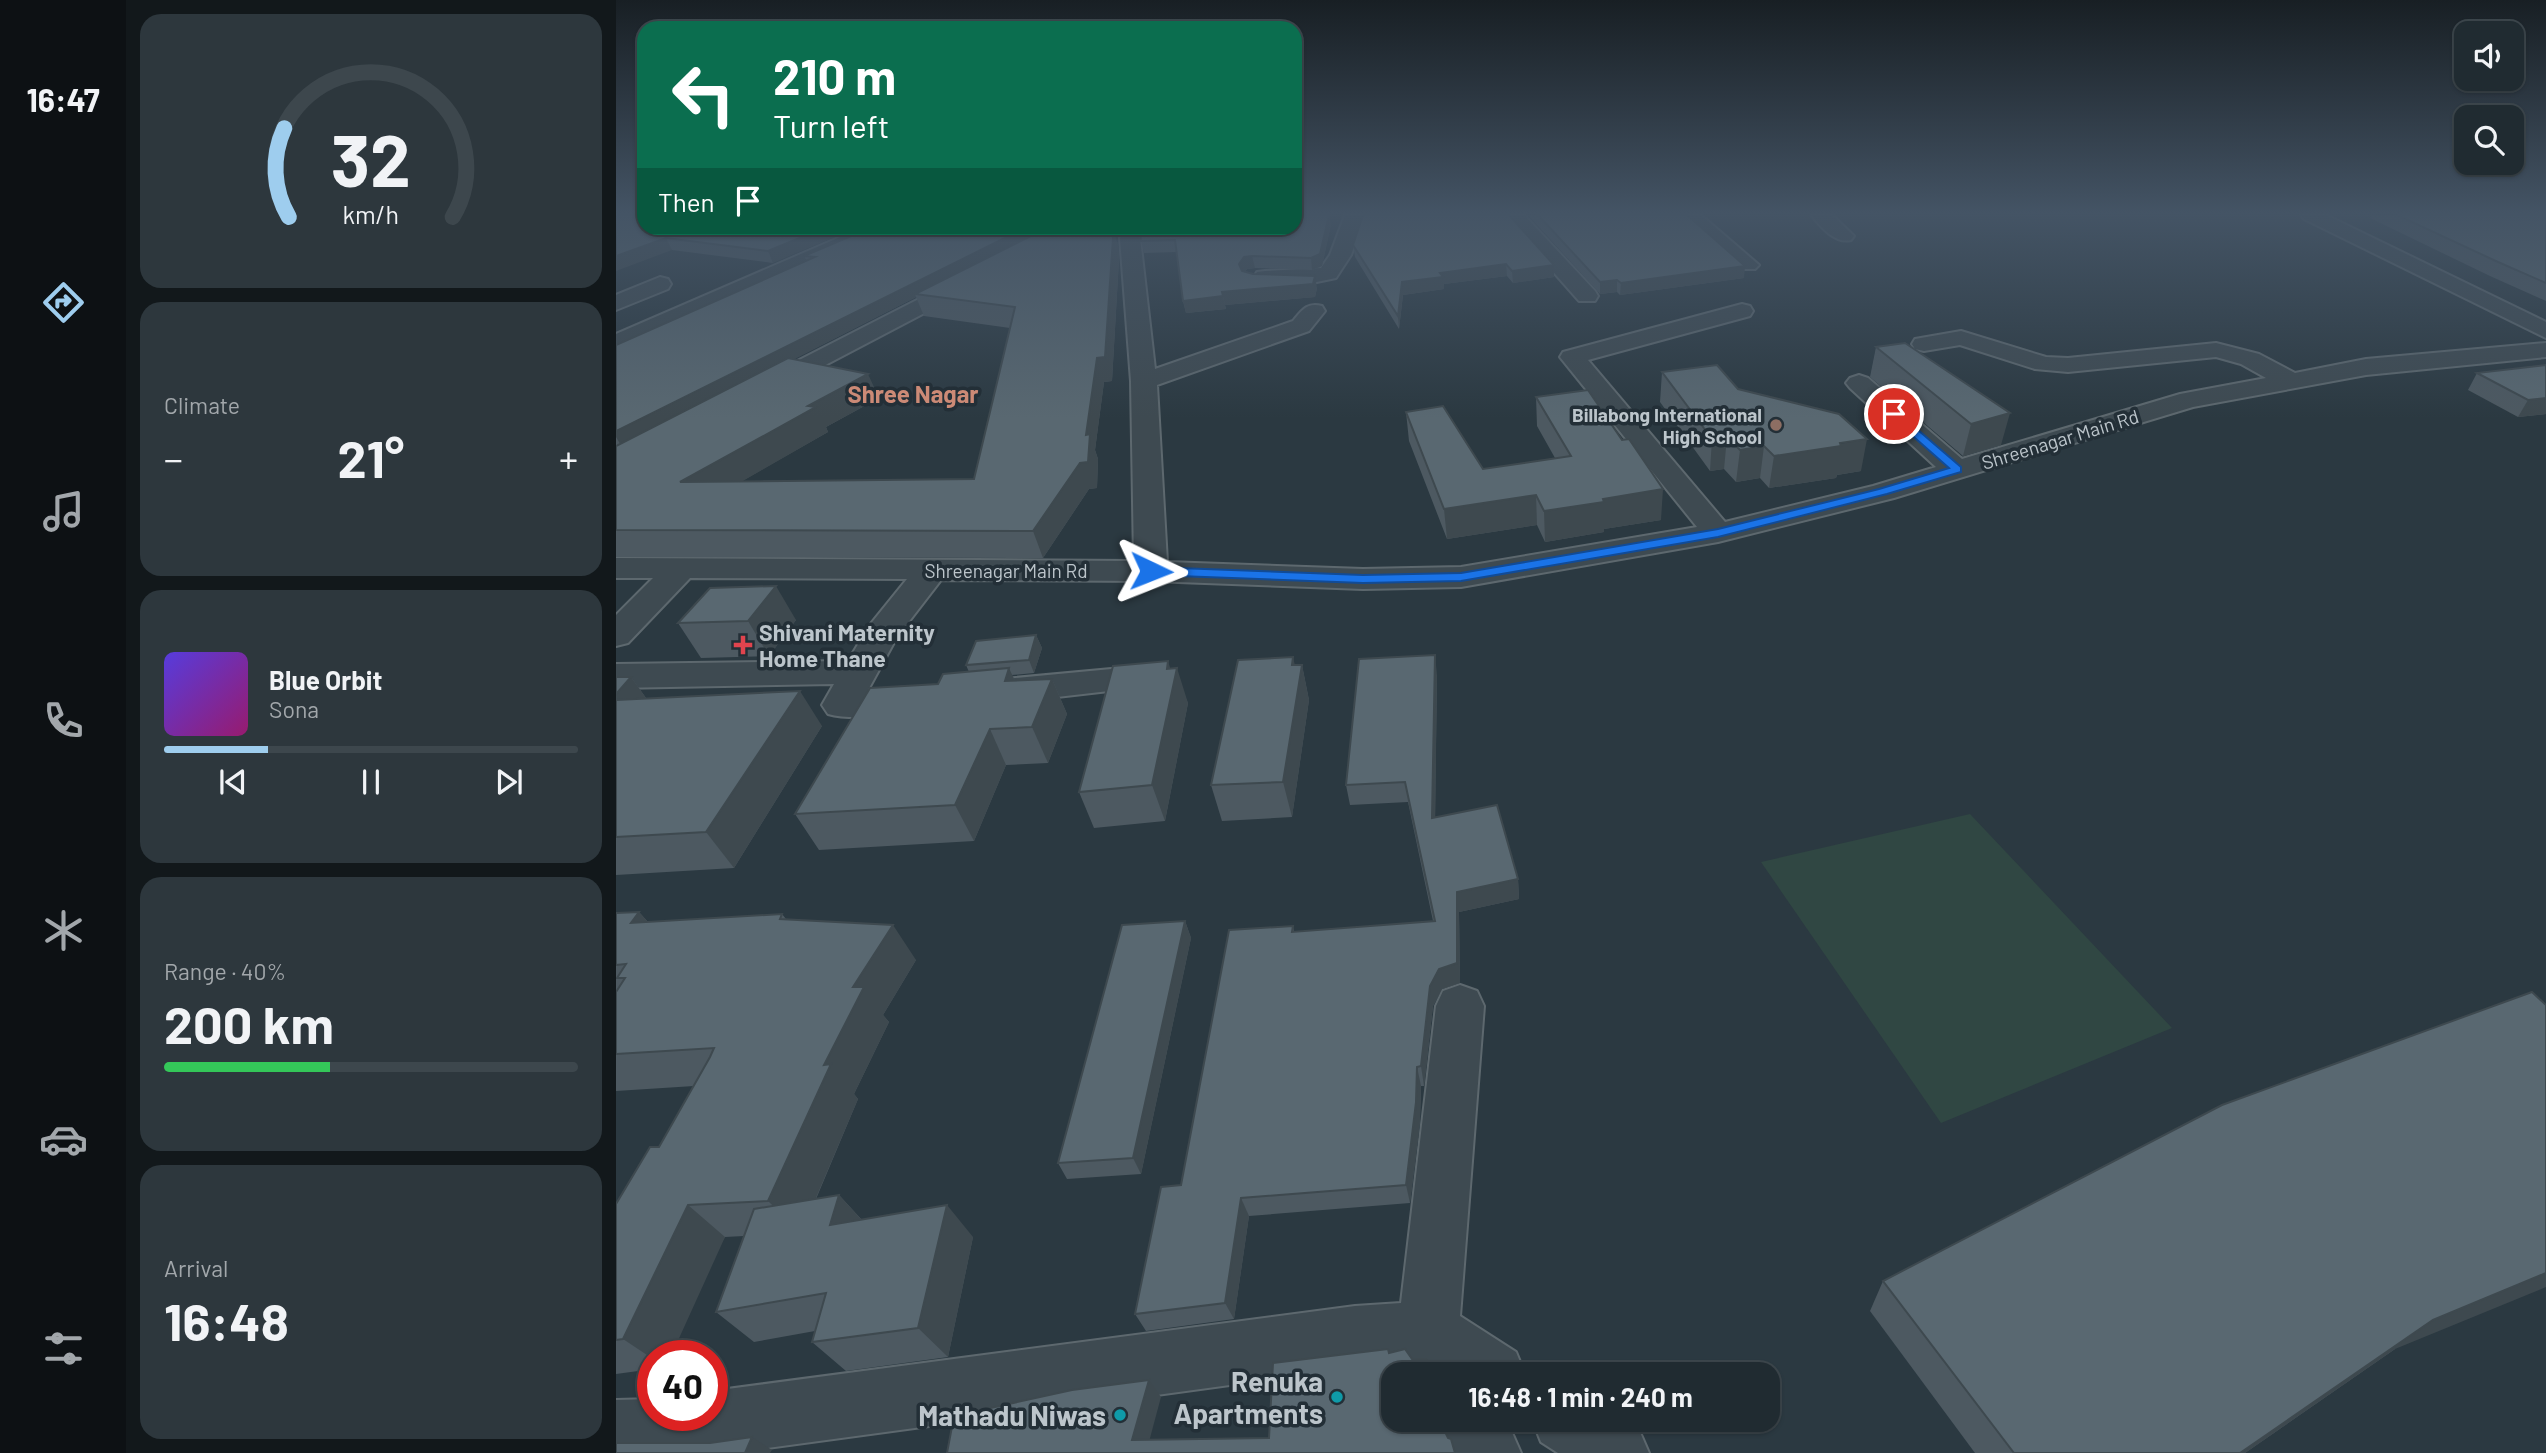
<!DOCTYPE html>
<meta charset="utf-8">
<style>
:root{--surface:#202b31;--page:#2d373d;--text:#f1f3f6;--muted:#a2a7ab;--line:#3d474d;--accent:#9ecdee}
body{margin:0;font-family:Barlow,sans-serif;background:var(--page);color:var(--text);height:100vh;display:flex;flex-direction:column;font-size:26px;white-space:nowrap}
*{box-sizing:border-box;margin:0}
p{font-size:23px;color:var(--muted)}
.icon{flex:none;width:38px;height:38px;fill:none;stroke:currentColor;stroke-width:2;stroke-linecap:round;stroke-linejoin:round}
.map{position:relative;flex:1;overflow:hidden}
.details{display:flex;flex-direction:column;gap:14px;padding:14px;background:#12181b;width:490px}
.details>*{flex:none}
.guide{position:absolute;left:21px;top:21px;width:665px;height:214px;border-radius:21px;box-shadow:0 2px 5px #0004,0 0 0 2px var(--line);background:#0b6e4f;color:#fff;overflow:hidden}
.buttons{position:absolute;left:1838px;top:21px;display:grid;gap:14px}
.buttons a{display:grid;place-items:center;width:70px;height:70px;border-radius:14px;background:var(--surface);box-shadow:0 2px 5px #0004,0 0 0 2px var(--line);font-size:35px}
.speed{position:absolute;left:21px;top:1340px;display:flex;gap:14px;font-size:35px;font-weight:700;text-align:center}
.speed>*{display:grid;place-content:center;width:91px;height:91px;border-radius:50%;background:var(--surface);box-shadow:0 2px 5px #0004,0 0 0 2px var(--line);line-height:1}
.speed .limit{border:10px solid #d22;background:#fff;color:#111}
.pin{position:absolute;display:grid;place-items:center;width:60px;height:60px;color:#fff;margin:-30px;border:4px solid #fff;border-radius:50%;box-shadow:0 2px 7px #0007}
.me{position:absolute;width:77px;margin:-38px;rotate:92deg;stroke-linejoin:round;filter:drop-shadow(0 0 5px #0008)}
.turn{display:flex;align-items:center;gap:24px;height:147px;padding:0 21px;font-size:32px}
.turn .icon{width:91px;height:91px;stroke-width:2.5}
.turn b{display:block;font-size:49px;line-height:60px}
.then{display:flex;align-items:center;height:66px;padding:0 21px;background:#0003;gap:14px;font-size:26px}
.big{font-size:52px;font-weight:700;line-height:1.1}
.details .card{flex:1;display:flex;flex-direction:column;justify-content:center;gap:10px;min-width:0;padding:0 24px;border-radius:21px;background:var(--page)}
.details .dial{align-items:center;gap:0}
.dial svg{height:182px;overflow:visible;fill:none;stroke:var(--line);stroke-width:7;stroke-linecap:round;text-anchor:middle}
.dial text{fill:var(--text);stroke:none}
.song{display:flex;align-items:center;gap:21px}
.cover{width:84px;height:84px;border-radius:10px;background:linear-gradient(135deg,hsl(250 70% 55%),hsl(320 70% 35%))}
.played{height:7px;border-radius:4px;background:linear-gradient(90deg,var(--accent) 25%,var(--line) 25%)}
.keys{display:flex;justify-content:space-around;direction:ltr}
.heat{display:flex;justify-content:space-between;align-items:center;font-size:38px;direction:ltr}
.charge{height:10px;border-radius:5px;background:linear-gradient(90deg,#34c759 40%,var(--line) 0)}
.trip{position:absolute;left:765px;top:1362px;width:399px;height:70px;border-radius:21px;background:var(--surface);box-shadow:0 2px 5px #0004,0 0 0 2px var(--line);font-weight:700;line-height:70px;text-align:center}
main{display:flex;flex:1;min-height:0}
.tabs{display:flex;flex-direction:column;width:126px;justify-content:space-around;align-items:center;background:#0d1114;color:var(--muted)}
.tabs .icon{width:49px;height:49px}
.tabs .active{color:var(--accent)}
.tabs b{font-size:32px;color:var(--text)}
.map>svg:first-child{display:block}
.green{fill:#304743}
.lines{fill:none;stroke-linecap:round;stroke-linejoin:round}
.minor-casing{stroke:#5d686e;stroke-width:4}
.minor{fill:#3e4a51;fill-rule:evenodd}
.wall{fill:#4d5961;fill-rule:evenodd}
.shaded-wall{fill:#3e494f}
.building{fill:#596871;stroke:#3e494f;stroke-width:2}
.route{fill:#1a73e8;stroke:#114b97;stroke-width:2}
.education-dot{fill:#8d6e63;stroke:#232f37;stroke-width:2.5}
.health-dot{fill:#e0444e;stroke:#232f37;stroke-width:2.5}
.culture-dot{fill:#0f9aa8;stroke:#232f37;stroke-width:2.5}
.labels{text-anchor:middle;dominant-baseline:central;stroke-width:7;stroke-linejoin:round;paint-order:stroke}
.far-poi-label{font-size:19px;font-weight:bold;fill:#bcc5cb;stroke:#232f37;text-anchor:end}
.far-street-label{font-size:19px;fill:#bcc5cb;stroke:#232f37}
.poi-label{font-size:23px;font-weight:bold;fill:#bcc5cb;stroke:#232f37;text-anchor:start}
.far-district-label{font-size:24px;font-weight:bold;fill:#cc8a76;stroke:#232f37}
.near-poi-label{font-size:28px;font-weight:bold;fill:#bcc5cb;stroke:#232f37;text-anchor:end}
</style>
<main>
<nav class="tabs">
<b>16:47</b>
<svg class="icon active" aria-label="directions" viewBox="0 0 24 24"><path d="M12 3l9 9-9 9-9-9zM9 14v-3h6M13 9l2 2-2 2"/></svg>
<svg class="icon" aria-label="music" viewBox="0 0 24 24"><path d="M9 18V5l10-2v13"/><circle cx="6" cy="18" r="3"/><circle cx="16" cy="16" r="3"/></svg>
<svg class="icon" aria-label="phone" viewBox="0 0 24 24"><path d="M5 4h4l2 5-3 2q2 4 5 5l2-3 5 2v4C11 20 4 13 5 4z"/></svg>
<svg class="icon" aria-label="climate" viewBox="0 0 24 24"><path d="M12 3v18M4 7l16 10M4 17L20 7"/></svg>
<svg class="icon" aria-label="car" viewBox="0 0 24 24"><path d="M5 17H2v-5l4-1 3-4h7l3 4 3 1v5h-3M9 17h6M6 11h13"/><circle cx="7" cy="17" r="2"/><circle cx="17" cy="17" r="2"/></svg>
<svg class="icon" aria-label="filters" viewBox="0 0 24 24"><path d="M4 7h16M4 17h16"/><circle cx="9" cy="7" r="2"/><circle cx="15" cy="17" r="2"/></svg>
</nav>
<section class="details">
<div class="card dial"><svg viewBox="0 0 100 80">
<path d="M14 69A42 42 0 1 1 86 69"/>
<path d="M14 69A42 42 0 0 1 12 30" stroke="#9ecdee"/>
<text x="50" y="56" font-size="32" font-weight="700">32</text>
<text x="50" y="72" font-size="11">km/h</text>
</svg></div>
<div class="card"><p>Climate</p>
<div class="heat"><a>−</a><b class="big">21°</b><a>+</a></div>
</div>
<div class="card">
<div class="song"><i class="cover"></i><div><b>Blue Orbit</b><p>Sona</p></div></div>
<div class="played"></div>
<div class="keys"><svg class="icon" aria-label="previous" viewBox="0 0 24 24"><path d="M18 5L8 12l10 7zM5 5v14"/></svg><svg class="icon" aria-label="pause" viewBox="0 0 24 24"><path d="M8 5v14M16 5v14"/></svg><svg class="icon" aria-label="next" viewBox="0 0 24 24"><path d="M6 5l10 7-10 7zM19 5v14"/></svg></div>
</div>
<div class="card"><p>Range · 40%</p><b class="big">200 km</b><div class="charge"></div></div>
<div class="card"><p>Arrival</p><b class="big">16:48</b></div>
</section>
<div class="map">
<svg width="1930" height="1453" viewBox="0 0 1930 1453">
<rect width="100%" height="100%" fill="#2b3941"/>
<path class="green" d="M1354,814l202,214 -231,95 -180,-261z"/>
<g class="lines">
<defs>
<g id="minor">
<path d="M729,215h20l-14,40 -15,23 -29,6 -50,-2 -3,-5 3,-5 8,-1 56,-3 9,-13z"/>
<path d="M887,215h21l71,76 3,5 -3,5h-16z"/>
<path d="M1063,215h22l58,50 -4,4h-14z"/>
<path d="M1195,215h21l22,21 -3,4c-16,4 -30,-13 -40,-25z"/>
<path d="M1685,215h25l220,107v16l-242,-119z"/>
<path d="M245,228h26l-3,4 -268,118v-16z"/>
<path d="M514,232l7,2 3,4 15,131 138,-48c9,-11 14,-19 29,-15l3,5 -16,20 -152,54 10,177 196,7 98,-2 236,-40 -137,-170 3,-5 179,-48 8,2 3,5 -3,5 -162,44 137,162 148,-36 63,-19 -86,-79 -4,-5 4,-5 9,-3 9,3 94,81 218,-65 86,-16 -25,-14 -25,-7 -148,15 -33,-3 -75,-24 -36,6 -9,-2 -3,-5 3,-5 46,-8 85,26 22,1 148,-15 43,11 36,19 71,-14 180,-16v14l-180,18 -173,32 -299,91 -176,44 -257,45 -98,2 -212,-8 -210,-1 -44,57 -29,53 45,-3 13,3 6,9 -6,9c-26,7 -72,13 -98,6l-6,-9 12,-21 -218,4v-24l232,-3 21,-35 38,-47 -217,-1 -62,65 -12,3v-31l37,-37h-37v-20l518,3 -3,-180 -11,-143 3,-4z"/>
<path d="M350,275l8,2 3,5 -3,5 -200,105 -9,3 -9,-3 -4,-5 4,-5z"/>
<path d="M44,277l8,2 3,5 -3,5 -52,21v-15z"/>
<path d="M506,668l13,4 5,8 -5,8 -131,15 -13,-4 -6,-8 6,-8 13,-4z"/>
<path d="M844,985l17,6 7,15 -24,310 56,36 9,22h-108l-6,-11 -56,5 -624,85h-115v-53l37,-1v17h59v-25l643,-85 46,-3 35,-297 7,-15z"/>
<path d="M823,1419h67l15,34h-67z"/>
<path d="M916,1419h91l16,11 10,23h-91l-17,-11z"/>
</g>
</defs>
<use href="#minor" class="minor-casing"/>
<use href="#minor" class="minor"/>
</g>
<g class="wall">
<path d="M912,215h159l57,63 -124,17 -3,-3 -17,2z"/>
<path d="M1755,215h175v86l-56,-25 -120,-58z"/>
<path d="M715,224l-9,42 -10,4 -57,-2 -8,1 -2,3 72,16 -2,9 -90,8 1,4 -40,4 -3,-12 -6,-49 -33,1 -3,-12z"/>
<path d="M28,228h52l-19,7 -1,1h11l22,-8h79l-17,7 2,28 -101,-13z"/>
<path d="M502,244l1,15 -7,122 -8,1 -9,68 3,9 -1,29 -8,1 -46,69 -427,-1v-212l191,-84 -3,-5zM300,297l8,19 86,12 -36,151 -232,2 86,-49 -2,-5 53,-29 -85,-39z"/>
<path d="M737,245l201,20v12l-41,6 -6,-7 -63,8v5l-41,6 -4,34 -44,-72z"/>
<path d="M1260,347l125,98 -38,11 -93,-79z"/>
<path d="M1930,365v49l-28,3 -50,-27 9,-17z"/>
<path d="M1046,372l76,17 123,82 -24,4 -1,3 -67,10 -9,-10 -24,4 -12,-13 -14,2 -50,-69z"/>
<path d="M920,397l125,123 -57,9v3l-59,10 -8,-17 -90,14 -38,-98 -3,-29 77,57 72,-11 -18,-32z"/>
<path d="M94,588l86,32 -27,36 -68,2 -23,-35z"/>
<path d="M420,635l6,13 -8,25 -22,2 3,6 37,-2 15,35 -19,49 -42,2 -32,76 -155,9 -24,-36 143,-130 31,-12 -3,-7z"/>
<path d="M679,665h7l7,35 -17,117 -70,4 -11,-36z"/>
<path d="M555,668l17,35 -23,118 -71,7 -15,-36z"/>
<path d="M821,675l-2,142 83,62 1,20 -60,13 1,71 -18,6 -9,17 -9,80h-3l-1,35 -10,82 -161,13 -15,103 -88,12 -11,-17 46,-129 112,-259 1,6 139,-11 -25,-119 -58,3 -4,-20z"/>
<path d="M0,677h15l15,21 176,28 -88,142 -118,7z"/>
<path d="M23,912l9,10 134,-8 4,5 130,41 -33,55 6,7 -35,72 4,5 -42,100 23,-4 23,25 111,17 -25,120 -102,14 -34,-29 3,-11 -61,11 -38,-30 28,-76 -19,1 -72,119v13l-37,5v-170l43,-57 35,-61 -78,5v-178z"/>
<path d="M569,921l6,17 -50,236 -74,5 -9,-16z"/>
<path d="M1267,1281l512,68 -150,104h-270l-105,-142z"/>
</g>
<g class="shaded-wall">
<path d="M713,215l2,9 -9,42 -10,4 -1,-12z"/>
<path d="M53,228h27l-19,7 -2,4 -8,-8z"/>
<path d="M146,228h26l-16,6 -5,6z"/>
<path d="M208,228h32l-83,35 -5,-12z"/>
<path d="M409,228h26l-136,66 1,3 -294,150 -6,-10v-6z"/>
<path d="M496,228l6,16 1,15 -7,122 -8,1 -9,68 3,9 -1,29 -8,1 -46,69 -10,-27 53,-96z"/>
<path d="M50,238l6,12 -56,21v-15z"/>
<path d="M636,256l3,12 -8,1 -5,7 -3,-12 5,-7z"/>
<path d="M890,264l1,12 -63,8v5l-41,6 -4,34 -1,-13 4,-34 38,-9z"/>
<path d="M938,265v12l-41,6 -1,-12z"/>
<path d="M1129,266l-1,12 -124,17 1,-12z"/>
<path d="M699,276l2,12 -2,9 -90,8 -3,-13z"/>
<path d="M1001,280v12l-17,2v-12z"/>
<path d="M607,296l3,13 -40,4 -3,-12z"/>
<path d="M252,374l11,24 -53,29 2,5 -132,76 -16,-26 128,-76z"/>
<path d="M1930,398v16l-28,3 10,-17z"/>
<path d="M1394,413l-9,32 -38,11 8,-32z"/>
<path d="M1111,437l-3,32 -14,2 2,-32z"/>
<path d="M1251,439l-6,32 -24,4 -1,3 -67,10 5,-32z"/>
<path d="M1148,446l-4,32 -24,4 4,-32z"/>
<path d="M1047,489l-2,31 -57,9v3l-59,10 -1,-31 59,-12z"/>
<path d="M920,495l1,30 -90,14 -3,-30z"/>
<path d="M160,586l20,34 -27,36 -21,-35z"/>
<path d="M420,635l6,13 -8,25 -5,-13z"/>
<path d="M819,655l2,20 -2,162 -3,-19z"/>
<path d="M677,657l6,26 3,-18 7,35 -17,117 -9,-35z"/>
<path d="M552,661l6,20 3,-13 11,35 -23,118 -13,-36z"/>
<path d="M393,668l16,35 -20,-22z"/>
<path d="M15,677l25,35 -40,-5v-13z"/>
<path d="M436,679l15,35 -19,49 -16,-36z"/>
<path d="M184,691l22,35 -88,142 -28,-36z"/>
<path d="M374,729l16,36 -32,76 -19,-36z"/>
<path d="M902,879l1,20 -60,13 1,71 -18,6 -9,17 -9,80 -3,-20 9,-80 27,-94z"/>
<path d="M23,912l31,35 -39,-24z"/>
<path d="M569,921l6,17 -50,236 -8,-16z"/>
<path d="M277,925l23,35 -33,55 6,7 -35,72 4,5 -57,134 -33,-32 56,-136 29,-78z"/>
<path d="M801,1067l4,19 -1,35 -10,82 -4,-18z"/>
<path d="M223,1195l30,33 -39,-3z"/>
<path d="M625,1198l8,18 -15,103 -9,-16z"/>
<path d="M72,1205l37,32 -54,119h-18v3l-30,-20z"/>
<path d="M331,1205l26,32 -25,120 -30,-29z"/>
<path d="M1930,1273v14l-151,62 -150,104h-5l193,-133z"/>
<path d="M533,1380l12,17 -15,56 -14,-13z"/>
<path d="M136,1437l20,13 -2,3h-25z"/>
</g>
<g class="building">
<path d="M0,215h28v13h25l-2,3 5,5h15l22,-8h54h-1l6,7h14l18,-7h24l-56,23 -102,-13 -50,18z"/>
<path d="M679,215h34l-9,39 -9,4 -59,-2 -8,1 -5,7 3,7 11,3 62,2 -2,8 -91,8 1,4 -40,5 -8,-61 -34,1 -1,-10 10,-3h145z"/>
<path d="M747,215h146l45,50 -42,6 -6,-7 -66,9 3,4 -41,5 -4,34 -45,-71z"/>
<path d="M922,215h149l58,51 -124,17 -4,-3 -17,2z"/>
<path d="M1781,215h149v68l-48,-21z"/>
<path d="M254,228h155l-409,203v-86l199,-88 -11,-1z"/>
<path d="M431,228h65l1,10 -8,119 -8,1 -11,77 4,-1 -2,28 -8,1 -47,68 -417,-1v-84l172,-88 80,16 -60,32 8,1 -136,75 294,-3 41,-172 -100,-13z"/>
<path d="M1289,343l105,70 -39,11 -95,-77z"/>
<path d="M1101,365l21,24 101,25 28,25 -27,4 1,3 -67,10 -10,-10 -24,4 -13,-13 -15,2 -50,-67z"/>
<path d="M1930,365v33l-18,2 -51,-27z"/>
<path d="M972,390l34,50 7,-1 34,50 -60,10 1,3 -60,9 -8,-16 -92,14 -38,-97 37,-6 40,63 88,-13 -35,-59z"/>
<path d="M160,586l-28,35 -70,2 32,-35z"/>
<path d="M420,635l-7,25 -63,5 10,-24z"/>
<path d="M819,655l-3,163 65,-13 21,74 -61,13v71l-18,6 -9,17 -9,80 -4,1 -1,35 -10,83 -165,13 -16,105 -90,11 26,-127 20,-2 48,-255 64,-4 -1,6 143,-11 -30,-139 -59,3 13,-126z"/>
<path d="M677,657l-1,8h10l-19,117 -72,3 27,-125z"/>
<path d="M552,661l-1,8 10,-1 -25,117 -73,7 34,-126z"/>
<path d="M393,668l-4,13 47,-2 -20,48 -42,2 -35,76 -160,9 75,-126 68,-4 5,-10z"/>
<path d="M0,677h15l-15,17z"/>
<path d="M184,691l-94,141 -90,5v-137z"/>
<path d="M23,912l-8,11 151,-9 -2,5 113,6 -40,62h11l-40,78 7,-1 -63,137 -80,4 -65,134 -7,1v-136l34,-57h9l51,-90 4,-9 -98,6v-62l9,-14h-8l9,-14 -10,1v-52z"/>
<path d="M569,921l-52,237 -75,5 64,-238z"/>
<path d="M1916,992l14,13v268l-113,47 -193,133h-226l-131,-172 339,-176z"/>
<path d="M223,1195l-9,30 117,-20 -29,123 -106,14 14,-49 -110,19 38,-103z"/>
<path d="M772,1349l1,4 16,-4 7,10h14l5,15h-38v45h46l9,19 3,1 4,14h-508l7,-37 118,-26 77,-10 -17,60 137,-2 4,-75z"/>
<path d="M136,1437l-7,16h-129v-10h94z"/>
</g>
<linearGradient id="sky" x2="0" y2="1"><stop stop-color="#181f24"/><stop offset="0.51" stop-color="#445465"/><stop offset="1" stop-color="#445465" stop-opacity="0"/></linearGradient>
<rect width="1930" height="418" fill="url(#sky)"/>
<path class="route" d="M1274,412h7l64,55v5l-74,22 -169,43 -257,44 -98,2 -212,-8 -6,-4 6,-4 212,8 98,-2 257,-44 161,-40 70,-21 -59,-52z"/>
<circle class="education-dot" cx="1160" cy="425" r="7"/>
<path class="health-dot" d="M123.5 634.5h7v7h7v7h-7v7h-7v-7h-7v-7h7z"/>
<g class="culture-dot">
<circle cx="721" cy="1397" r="7"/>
<circle cx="504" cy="1415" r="7"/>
</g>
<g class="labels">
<g class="far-poi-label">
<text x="1146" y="414">Billabong International<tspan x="1146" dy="22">High School</tspan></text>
</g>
<g class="far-street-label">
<text transform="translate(1444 439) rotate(-17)">Shreenagar Main Rd</text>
<text x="390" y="570">Shreenagar Main Rd</text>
</g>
<g class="poi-label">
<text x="143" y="632">Shivani Maternity<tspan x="143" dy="26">Home Thane</tspan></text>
</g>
<g class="far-district-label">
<text x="297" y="393">Shree Nagar</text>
</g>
<g class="near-poi-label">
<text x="707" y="1381">Renuka<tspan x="707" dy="32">Apartments</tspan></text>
<text x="490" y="1415">Mathadu Niwas</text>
</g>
</g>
</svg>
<div class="buttons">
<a><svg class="icon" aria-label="sound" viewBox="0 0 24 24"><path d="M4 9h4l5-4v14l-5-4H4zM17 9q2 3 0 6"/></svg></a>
<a><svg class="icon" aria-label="search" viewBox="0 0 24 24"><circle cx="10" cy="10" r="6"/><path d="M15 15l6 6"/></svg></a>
</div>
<div class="speed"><div class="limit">40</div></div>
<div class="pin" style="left:1278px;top:414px;background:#d93025"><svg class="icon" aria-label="arrive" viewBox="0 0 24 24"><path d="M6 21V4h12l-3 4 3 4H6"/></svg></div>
<svg class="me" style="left:535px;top:571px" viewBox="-20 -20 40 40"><path d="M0-17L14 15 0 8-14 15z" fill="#1a73e8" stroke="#fff" stroke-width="4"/></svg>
<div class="trip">16:48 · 1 min · 240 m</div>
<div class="guide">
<div class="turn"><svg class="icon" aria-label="left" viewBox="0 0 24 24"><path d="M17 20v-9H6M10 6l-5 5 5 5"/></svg><div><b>210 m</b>Turn left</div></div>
<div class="then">Then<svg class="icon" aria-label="arrive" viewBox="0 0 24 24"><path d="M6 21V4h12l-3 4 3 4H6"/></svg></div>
</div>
</div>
</main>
